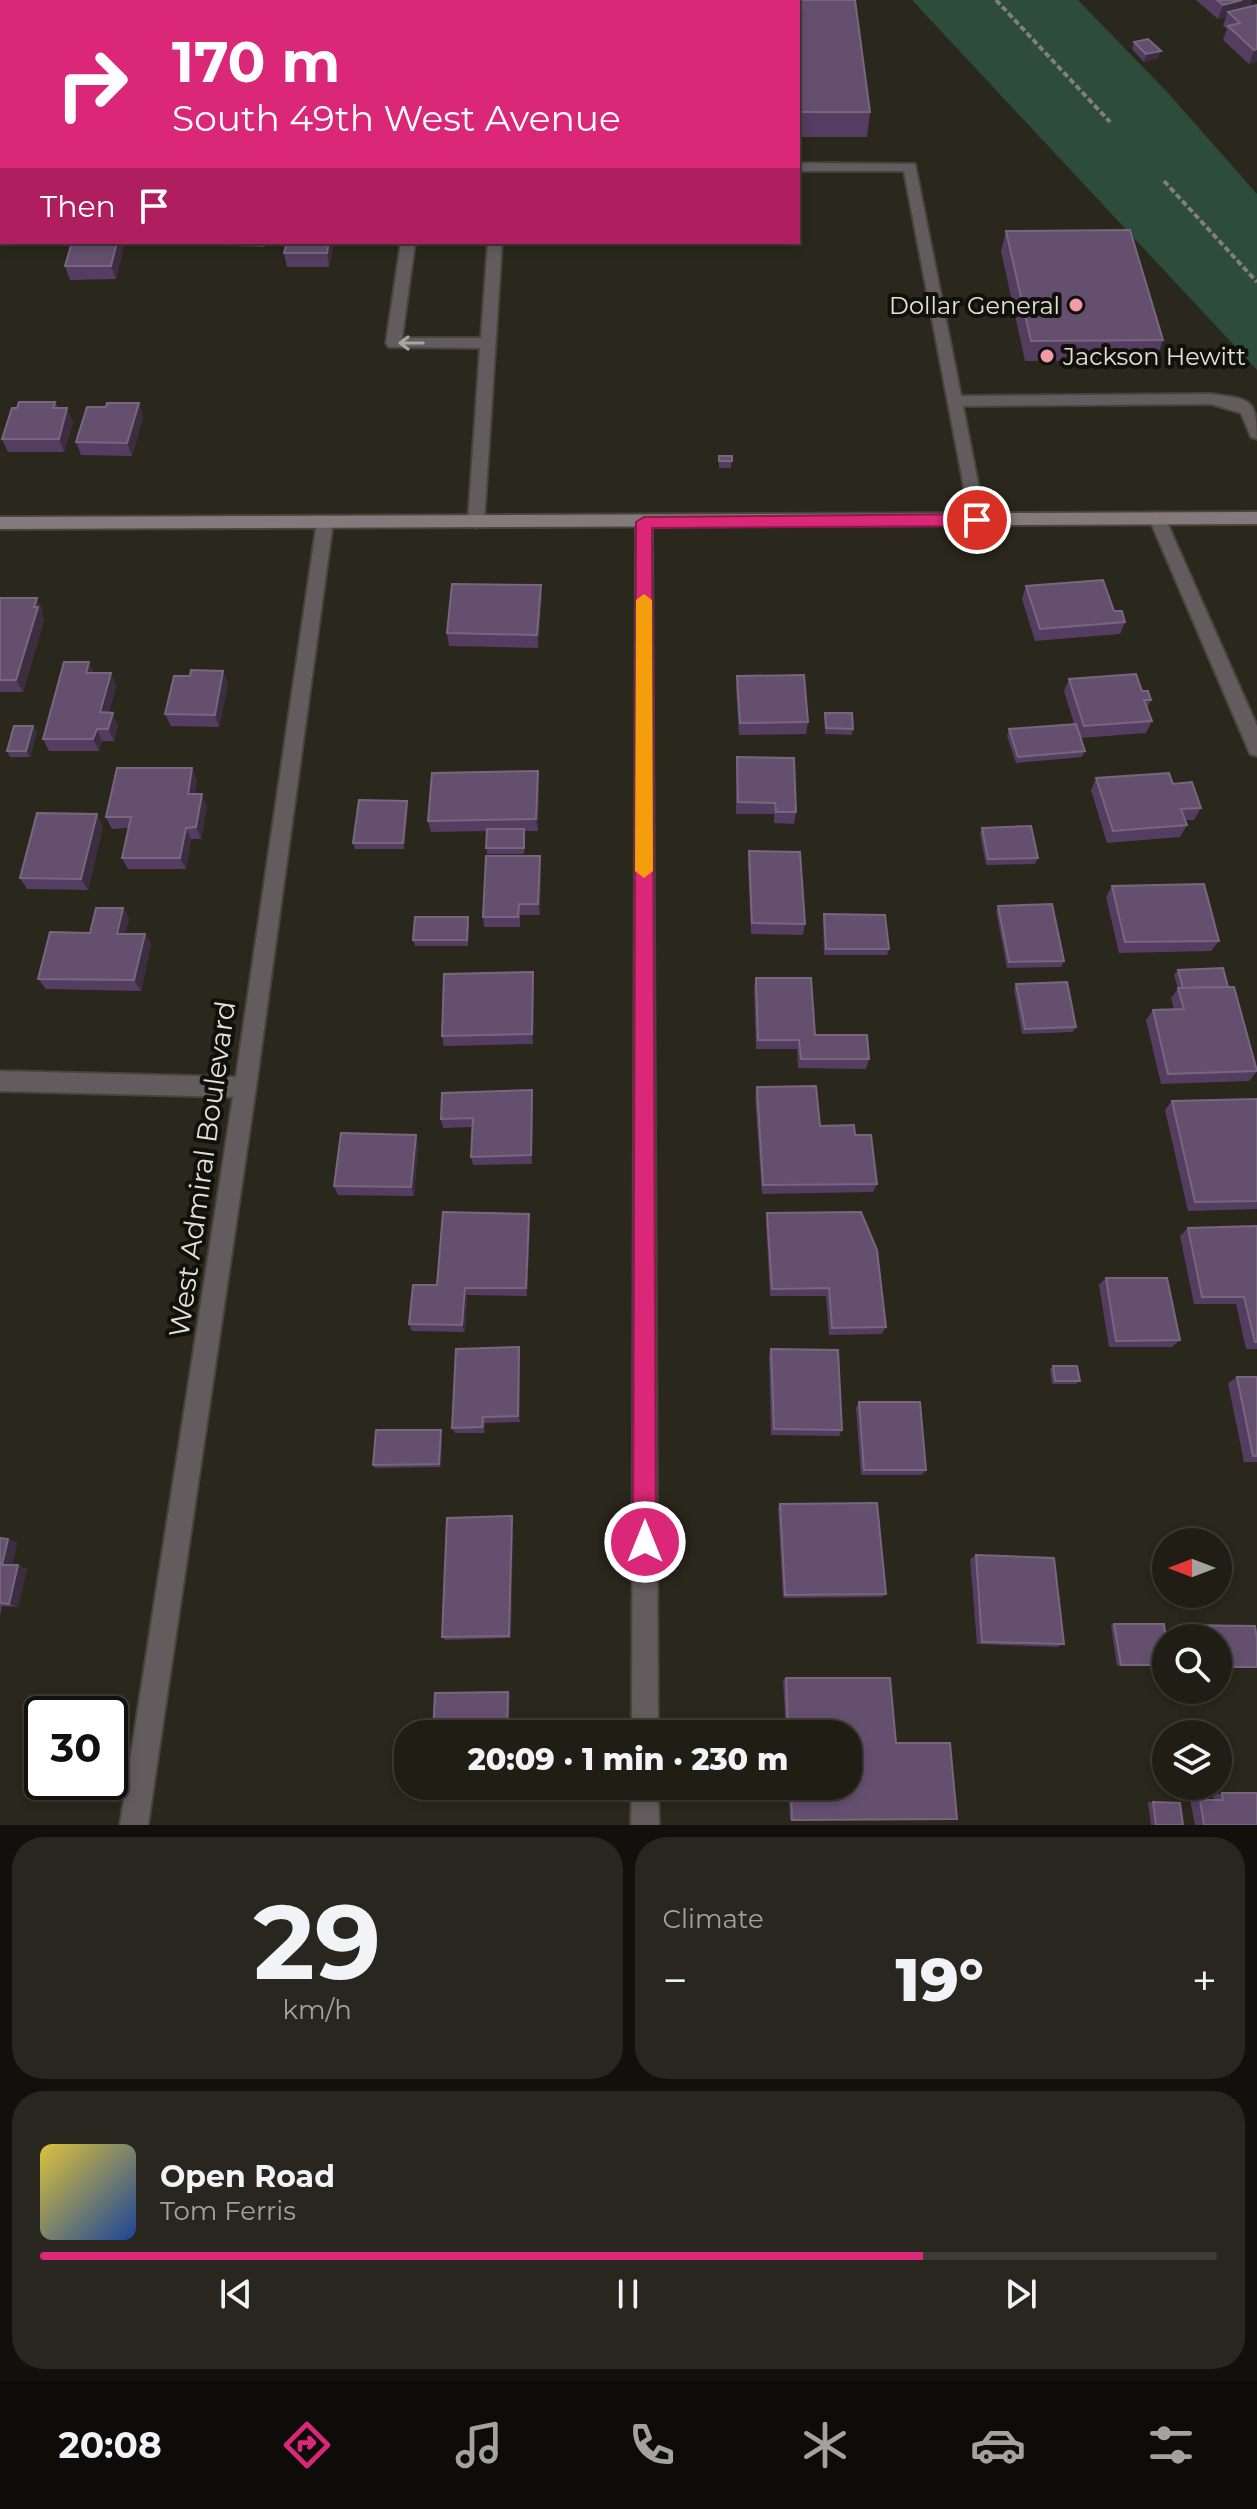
<!DOCTYPE html>
<meta charset="utf-8">
<style>
:root{--surface:#201d15;--page:#28261e;--text:#f1f3f6;--muted:#a2a2a0;--line:#3d3b34;--accent:#db2777}
body{margin:0;font-family:Montserrat,sans-serif;background:var(--page);color:var(--text);height:100vh;display:flex;flex-direction:column;font-size:30px;white-space:nowrap}
*{box-sizing:border-box;margin:0}
p{font-size:26px;color:var(--muted)}
.icon{flex:none;width:44px;height:44px;fill:none;stroke:currentColor;stroke-width:2;stroke-linecap:round;stroke-linejoin:round}
.map{position:relative;height:1825px;overflow:hidden}
.panel{display:flex;flex-direction:column;gap:12px;padding:12px;background:#12100c;flex:1}
.panel>*{flex:none}
.top-card{position:absolute;left:0px;top:0px;width:800px;height:244px;box-shadow:0 4px 12px #0003,0 0 0 2px var(--line);background:#db2777;color:#fff;overflow:hidden}
.needle{width:52px;rotate:270deg}
.tools{position:absolute;left:1152px;top:1528px;display:grid;gap:16px}
.tools a{display:grid;place-items:center;width:80px;height:80px;border-radius:50%;background:var(--surface);box-shadow:0 4px 12px #0003,0 0 0 2px var(--line);font-size:40px}
.speed{position:absolute;left:24px;top:1696px;display:flex;gap:16px;font-size:40px;font-weight:700;text-align:center}
.speed>*{display:grid;place-content:center;width:104px;height:104px;border-radius:50%;background:var(--surface);box-shadow:0 4px 12px #0003,0 0 0 2px var(--line);line-height:1}
.speed .limit{border:4px solid #111;border-radius:12px;background:#fff;color:#111}
.pin{position:absolute;display:grid;place-items:center;width:68px;height:68px;color:#fff;margin:-34px;border:4px solid #fff;border-radius:50%;box-shadow:0 2px 8px #0007}
.me{position:absolute;width:88px;margin:-44px;rotate:0deg;stroke-linejoin:round;filter:drop-shadow(0 0 6px #0008)}
.turn{display:flex;align-items:center;gap:28px;height:168px;padding:0 40px;font-size:36px}
.turn .icon{width:104px;height:104px;stroke-width:2.5}
.turn b{display:block;font-size:56px;line-height:68px}
.then{display:flex;align-items:center;height:76px;padding:0 40px;background:#0003;gap:16px;font-size:30px}
.big{font-size:60px;font-weight:800;line-height:1.1}
.panel .card{flex:1;display:flex;flex-direction:column;justify-content:center;gap:12px;min-width:0;padding:0 28px;border-radius:32px;background:var(--page)}
.panel .dial{align-items:center;gap:0}
.dial b{font-size:104px;line-height:1}
.song{display:flex;align-items:center;gap:24px}
.cover{width:96px;height:96px;border-radius:12px;background:linear-gradient(135deg,hsl(50 70% 55%),hsl(220 70% 35%))}
.played{height:8px;border-radius:4px;background:linear-gradient(90deg,var(--accent) 75%,var(--line) 75%)}
.keys{display:flex;justify-content:space-around;direction:ltr}
.heat{display:flex;justify-content:space-between;align-items:center;font-size:44px;direction:ltr}
.panel .tiles{flex:1;display:grid;gap:12px;grid-template-columns:1fr 1fr}
.card:last-child{grid-column:span 2}
.trip{position:absolute;left:394px;top:1720px;width:468px;height:80px;border-radius:32px;background:var(--surface);box-shadow:0 4px 12px #0003,0 0 0 2px var(--line);font-weight:800;line-height:80px;text-align:center}
.tabs{display:flex;height:128px;justify-content:space-around;align-items:center;background:#0d0c08;color:var(--muted)}
.tabs .icon{width:56px;height:56px}
.tabs .active{color:var(--accent)}
.tabs b{font-size:36px;color:var(--text)}
.map>svg:first-child{display:block}
.green{fill:#2e4c3b}
.lines{fill:none;stroke-linecap:round;stroke-linejoin:round}
.lane-casing{stroke:#47453a;stroke-width:4}
.street-casing{stroke:#47453a;stroke-width:4}
.secondary-casing{stroke:#47453a;stroke-width:4}
.path{stroke:#817f76;stroke-width:4;stroke-dasharray:6 3;stroke-linecap:butt}
.lane{fill:#635c5e;fill-rule:evenodd}
.street{fill:#635c5e;fill-rule:evenodd}
.secondary{fill:#847a7c;fill-rule:evenodd}
.wall{fill:#553d62}
.shaded-wall{fill:#3d2d41}
.building{fill:#644f6f;stroke:#78667f;stroke-width:2}
.oneway{stroke:#a9a5a2}
.route{fill:#db2777;stroke:#8e194d;stroke-width:2}
.slow{fill:#f59e0b}
.poi-dot{fill:#f39aa9;stroke:#11100b;stroke-width:3}
.labels{text-anchor:middle;dominant-baseline:central;stroke-width:8;stroke-linejoin:round;paint-order:stroke}
.far-poi-label{font-size:24px;fill:#e2e1d9;stroke:#11100b;text-anchor:end}
.street-label{font-size:28px;fill:#e2e1d9;stroke:#11100b}
</style>
<div class="map">
<svg width="1257" height="1825" viewBox="0 0 1257 1825">
<rect width="100%" height="100%" fill="#2a271c"/>
<path class="green" d="M912,0h166l90,93 89,101v176z"/>
<g class="lines">
<defs>
<g id="lane">
<path d="M798,163l117,1 46,232 250,-2c39,5 46,4 46,45l-6,-2 -10,-24 -30,-9 -248,2 22,114 -8,6 -6,-2 -67,-353h-106z"/>
<path d="M401,242h14l-13,96h79l7,-96h14l-18,280 -8,6 -8,-6 12,-174 -91,-1 -3,-4z"/>
</g>
<g id="street">
<path d="M0,93h2l-2,13z"/>
<rect x="0" y="170" width="2" height="8"/>
<path d="M1157,512l8,6 92,208v30l-7,-2 -2,-5 -99,-231z"/>
<path d="M325,516l8,6 -77,565 -108,738h-28l113,-728 -233,-6v-20l236,6 81,-555z"/>
<path d="M644,516l8,6 6,1212h-26l4,-1212z"/>
<path d="M632,1786h26l1,39h-28z"/>
</g>
<path id="secondary" d="M1257,512v12l-1257,5v-12z"/>
</defs>
<use href="#lane" class="lane-casing"/>
<use href="#street" class="street-casing"/>
<use href="#secondary" class="secondary-casing"/>
<g class="path">
<path d="M996,0l114,122"/>
<path d="M1164,181l93,101"/>
</g>
<use href="#lane" class="lane"/>
<use href="#street" class="street"/>
<use href="#secondary" class="secondary"/>
</g>
<g class="wall">
<path d="M1196,0h56l-2,7 7,54 -8,3 -26,-24 4,-11 -4,-3 3,-9 -8,2z"/>
<path d="M798,2l72,110 -3,25h-69z"/>
<path d="M1134,42l24,16 -14,4 -12,-13z"/>
<path d="M1006,231l157,109 -7,20 -131,1 -24,-110z"/>
<path d="M72,242h53l-9,37 -46,1 -5,-14z"/>
<path d="M227,242h39l-1,5 -37,-1z"/>
<path d="M287,242h47l-5,25h-42l-3,-14z"/>
<path d="M55,402l3,6 15,14 -9,30h-56l-6,-13 15,-31z"/>
<path d="M143,417l-11,39 -51,-1 -5,-13z"/>
<path d="M719,456h13l-1,12h-12z"/>
<path d="M1026,586l88,25 11,11 -5,12 -85,7 -13,-42z"/>
<path d="M0,598l43,13 -1,3 2,6 -21,72h-23z"/>
<path d="M542,598l-4,50 -89,-2 -2,-13z"/>
<path d="M94,673l22,12 -7,28 9,12 -4,16h-12l-3,10h-50l-6,-12z"/>
<path d="M190,676l38,7 -9,44 -48,-1 -6,-12z"/>
<path d="M737,676l71,46 -2,12 -67,1 -3,-47z"/>
<path d="M1069,679l73,12 9,9 -4,8 5,13 -6,12 -66,5 5,13 -3,6 -66,6 -9,-27 2,-7 65,-5 -10,-33z"/>
<path d="M825,713l28,16 -1,6 -27,-1z"/>
<path d="M37,732l-7,25h-20l-3,-6z"/>
<path d="M737,757l59,55 -2,12 -20,-1v-9h-38v-45z"/>
<path d="M538,771l1,12 -1,48h-13l-1,23h-37v-23l-56,1 -3,-11z"/>
<path d="M1096,778l77,6 28,24 -7,12h-9l2,5 -7,12 -73,6 -16,-53z"/>
<path d="M197,780l-2,14 12,12 -6,33h-10l-5,30h-58l-6,-11 7,-30 -17,1 -6,-12z"/>
<path d="M408,807l-4,42h-49l-2,-6z"/>
<path d="M103,826l-15,64 -61,-1 -7,-11z"/>
<path d="M982,828l56,30 -3,6 -49,1 -6,-31z"/>
<path d="M749,851l56,73 -2,11 -52,-1 -3,-71z"/>
<path d="M541,868l-1,47h-20v12h-36l-1,-10z"/>
<path d="M1112,886l107,55 -8,10 -92,2 -13,-56z"/>
<path d="M998,906l66,55 -3,6 -54,1 -11,-57z"/>
<path d="M123,908l6,11 -4,15h20l6,10 -10,47 -95,-2 -8,-10 52,-46z"/>
<path d="M824,914l65,35 -2,6h-63l-1,-35z"/>
<path d="M469,922l-1,24h-53l-2,-6z"/>
<path d="M1178,970l50,17 29,84 -8,10 -88,3 -15,-64 7,-10 21,-1 -3,-11 7,-9 -4,-14z"/>
<path d="M756,978l59,57 54,24 -3,10 -68,-1 -1,-19h-41l-2,-61z"/>
<path d="M534,982l-1,62 -89,2 -2,-10z"/>
<path d="M1016,984l60,43 -3,5 -51,2 -8,-45z"/>
<path d="M757,1087l63,39 35,9 22,49 -4,8 -111,2 -7,-97z"/>
<path d="M532,1090l1,10 -1,64 -59,1 -2,-8 1,-30 -29,1 -2,-9z"/>
<path d="M1257,1099v110l-69,2 -23,-101 7,-9z"/>
<path d="M416,1135l2,9 -4,52 -76,-1 -4,-9z"/>
<path d="M767,1213l119,114 -4,7 -53,1 -3,-39h-56l-4,-75z"/>
<path d="M530,1222l-3,74 -60,-1 -2,37 -53,-1 -3,-7 28,-39z"/>
<path d="M1257,1226v123h-11l-10,-45h-42l-14,-68 8,-8z"/>
<path d="M1106,1278l74,62 -8,7h-63l-10,-62z"/>
<path d="M771,1349l71,81 -3,6 -68,-1 -2,-80z"/>
<path d="M520,1354v68l-35,1 -1,10h-29l-3,-5z"/>
<path d="M1053,1366l27,15 -4,3h-24l-2,-15z"/>
<path d="M1237,1377h20v85h-13l-16,-79z"/>
<path d="M859,1402l67,68 -4,5h-61l-5,-67z"/>
<path d="M441,1430l1,3 -1,34 -66,1 -2,-3z"/>
<path d="M780,1504l106,90 -4,3 -99,1 -5,-90z"/>
<path d="M512,1516l1,4 -2,118 -66,2 -3,-3z"/>
<path d="M0,1538l8,1 9,4 -5,22 15,4 -9,38 -16,-1 -2,10z"/>
<path d="M976,1555l88,89 -7,3 -80,-3 -7,-85z"/>
<path d="M1114,1624l52,14v28h-49l-6,-41z"/>
<path d="M1179,1625l78,14v29h-39v-30h-41l-2,-12z"/>
<path d="M786,1678l110,65 61,76 -167,1 -2,-34h60v-52h-62l-3,-54z"/>
<path d="M1257,1793v32h-62l-5,-25h24l-2,-6z"/>
<path d="M1148,1802l32,1 3,22h-32z"/>
</g>
<g class="shaded-wall">
<path d="M1242,0h10l-4,11 -20,1 -2,5 -8,2 5,-14z"/>
<path d="M1257,49v12l-8,3 5,-14z"/>
<path d="M1161,51l-3,7 -14,4 2,-8z"/>
<path d="M117,242h8l-9,37 -5,-13z"/>
<path d="M329,242h5l-5,25 -2,-14z"/>
<path d="M139,403l4,14 -11,39 -5,-13z"/>
<path d="M67,408l6,14 -9,30 -5,-13z"/>
<path d="M541,585l1,13 -4,50 -1,-13z"/>
<path d="M37,598l6,13 -1,3 2,6 -21,72 -7,-12z"/>
<path d="M89,662l6,13 -9,-2z"/>
<path d="M223,671l5,12 -9,44 -4,-12z"/>
<path d="M111,673l5,12 -10,40 -6,-13z"/>
<path d="M113,713l5,12 -4,16 -6,-12z"/>
<path d="M33,726l4,6 -7,25 -4,-6z"/>
<path d="M97,729l5,12 -3,10 -6,-12z"/>
<path d="M192,768l5,12 -4,26 -5,-12z"/>
<path d="M538,771l1,12 -1,48 -2,-12z"/>
<path d="M202,794l5,12 -6,33 -5,-12z"/>
<path d="M407,801l1,6 -4,42 -1,-6z"/>
<path d="M97,814l6,12 -15,64 -7,-11z"/>
<path d="M186,828l5,11 -5,30 -6,-11z"/>
<path d="M540,856l1,12 -1,47 -2,-11z"/>
<path d="M123,908l6,11 -6,25 -6,-10z"/>
<path d="M145,934l6,10 -10,47 -7,-11z"/>
<path d="M533,972l1,10 -1,62 -1,-10z"/>
<path d="M532,1090l1,10 -1,64 -1,-9z"/>
<path d="M416,1135l2,9 -4,52 -3,-9z"/>
<path d="M529,1214l1,8 -3,74 -1,-8z"/>
<path d="M465,1288l2,7 -2,37 -3,-7z"/>
<path d="M519,1347l1,7v68l-2,-6z"/>
<path d="M441,1430l1,3 -1,34 -2,-3z"/>
<path d="M512,1516l1,4 -2,118 -2,-2z"/>
<path d="M8,1539l9,4 -5,25 -10,-3z"/>
<path d="M18,1565l9,4 -9,38 -9,-3z"/>
<path d="M508,1692l2,2 -1,40h-2z"/>
</g>
<g class="building">
<path d="M547,0h308l15,112h-72v-110h-251z"/>
<path d="M1217,0h25l-19,5z"/>
<path d="M1257,5v44l-3,1 -26,-24 12,-3 -12,-11z"/>
<path d="M1148,39l13,12 -15,3 -12,-12z"/>
<path d="M1130,230l33,110 -132,1 -25,-110z"/>
<path d="M72,242h45l-6,24h-46z"/>
<path d="M287,242h42l-2,11h-43z"/>
<path d="M19,402h36l-2,6h14l-8,31h-57l10,-31h5z"/>
<path d="M107,403h32l-12,40 -51,-1 11,-35h19z"/>
<rect x="719" y="456" width="13" height="5"/>
<path d="M1103,580l11,31h8l3,11 -85,7 -14,-43z"/>
<path d="M452,584l89,1 -4,50 -90,-2z"/>
<path d="M0,598h37l-3,9h4l-22,73h-16z"/>
<path d="M64,662h25l-3,11h25l-11,39 13,1 -5,16h-11l-4,10h-50z"/>
<path d="M191,670l32,1 -8,44 -50,-1 9,-38h16z"/>
<path d="M1136,674l6,17h6l3,9h-7l8,21 -68,5 -15,-47z"/>
<path d="M804,675l4,47 -68,1 -3,-47z"/>
<path d="M825,713h27l1,16 -27,-1z"/>
<path d="M1076,724l9,27 -67,6 -9,-28z"/>
<path d="M14,726h19l-7,25h-19z"/>
<path d="M737,757l57,1 2,54h-20l-1,-9 -37,-1z"/>
<path d="M117,768h75l-4,26h14l-6,33 -10,1 -6,30h-58l9,-41h-25z"/>
<path d="M538,771l-2,48 -108,2 4,-48z"/>
<path d="M1169,773l4,11 19,-2 9,26 -20,1 6,16 -74,6 -17,-53z"/>
<path d="M359,800l48,1 -4,42h-50z"/>
<path d="M37,813l60,1 -16,65 -61,-1z"/>
<path d="M1031,826l7,32 -50,1 -6,-31z"/>
<path d="M487,829h37v19h-38z"/>
<path d="M749,851l51,1 5,72 -53,-1z"/>
<path d="M486,856h54l-2,48h-19l-1,13h-35z"/>
<path d="M1204,884l15,57 -94,1 -13,-56z"/>
<path d="M1052,904l12,57 -55,1 -11,-56z"/>
<path d="M96,908h27l-6,26h28l-11,46 -96,-1 12,-47 40,1z"/>
<path d="M824,914l61,1 4,34h-63z"/>
<path d="M415,917h53l-1,23h-54z"/>
<path d="M1223,968l5,19 -45,1 -5,-18z"/>
<path d="M533,972l-1,62 -90,2 2,-62z"/>
<path d="M756,978h55l4,57h52l2,24h-68l-2,-19h-41z"/>
<path d="M1067,982l9,45 -51,2 -9,-45z"/>
<path d="M1234,987l23,84 -89,3 -15,-64 31,-1 -6,-21z"/>
<path d="M816,1086l4,40 34,-1 1,10h16l6,49 -114,1 -6,-98z"/>
<path d="M532,1090l-1,65 -60,2 2,-39 -32,1 1,-26z"/>
<path d="M1257,1099v102l-62,1 -23,-101z"/>
<path d="M341,1133l75,2 -5,52 -77,-1z"/>
<path d="M443,1212l86,2 -3,74h-61l-3,37 -53,-1 4,-39h24z"/>
<path d="M861,1212l16,38 9,77 -54,1 -3,-40 -57,1 -5,-76z"/>
<path d="M1257,1226v116h-2l-11,-45h-42l-14,-69z"/>
<path d="M1106,1278h61l13,62 -64,1z"/>
<path d="M519,1347l-1,69 -35,1 -1,10 -30,1 4,-79z"/>
<path d="M771,1349l67,1 4,80 -68,-1z"/>
<path d="M1053,1366h24l3,15h-25z"/>
<path d="M1237,1377h20v79h-4z"/>
<path d="M859,1402h61l6,68h-62z"/>
<path d="M376,1430h65l-2,34 -66,1z"/>
<path d="M877,1503l9,91 -101,1 -5,-91z"/>
<path d="M512,1516l-3,120 -67,1 5,-119z"/>
<path d="M0,1538l8,1 -6,26h16l-9,39 -9,-1z"/>
<path d="M976,1555l78,3 10,86 -82,-2z"/>
<path d="M1114,1624h50l2,14v27h-45z"/>
<path d="M1179,1625l76,1 2,13v28h-39v-29h-36z"/>
<path d="M786,1678h104l6,65h54l7,76 -165,1 -1,-34h57v-52h-60z"/>
<path d="M508,1692l-1,42h-74l2,-41z"/>
<path d="M430,1786h75l-1,4h-74z"/>
<path d="M1222,1793h35v32h-53l-4,-25h23z"/>
<path d="M1153,1802l27,1 3,22h-27z"/>
</g>
<defs><path id="oneway-shaft" d="M-6 0H5M1.5-3L5.5 0L1.5 3" fill="none" stroke-width="1.6" stroke-linecap="round" stroke-linejoin="round" transform="scale(2)"/></defs>
<use class="oneway" href="#oneway-shaft" transform="translate(411 343) rotate(180)"/>
<path class="route" d="M977,514l7,6 -7,6 -325,2 4,1014 -3,8 -8,4 -8,-4 -4,-8 3,-1020 8,-5z"/>
<path class="slow" d="M644,594l8,6 1,271 -9,7 -9,-7 1,-271z"/>
<g class="poi-dot">
<circle cx="1076" cy="305" r="8"/>
<circle cx="1047" cy="356" r="8"/>
</g>
<g class="labels">
<g class="far-poi-label">
<text x="1060" y="305">Dollar General</text>
<text x="1063" y="356" text-anchor="start">Jackson Hewitt</text>
</g>
<g class="street-label">
<text transform="translate(202 1169) rotate(-82)">West Admiral Boulevard</text>
</g>
</g>
</svg>
<div class="tools">
<a><svg class="needle" viewBox="-14 -14 28 28"><path d="M0-13l5 13h-10z" fill="#e53935"/><path d="M0 13l5-13h-10z" fill="#a2a2a0"/></svg></a>
<a><svg class="icon" aria-label="search" viewBox="0 0 24 24"><circle cx="10" cy="10" r="6"/><path d="M15 15l6 6"/></svg></a>
<a><svg class="icon" aria-label="layers" viewBox="0 0 24 24"><path d="M12 4l9 5-9 5-9-5zM3 14l9 5 9-5"/></svg></a>
</div>
<div class="speed"><div class="limit">30</div></div>
<div class="pin" style="left:977px;top:520px;background:#d93025"><svg class="icon" aria-label="arrive" viewBox="0 0 24 24"><path d="M6 21V4h12l-3 4 3 4H6"/></svg></div>
<svg class="me" style="left:645px;top:1542px" viewBox="-20 -20 40 40"><circle r="17" fill="#db2777" stroke="#fff" stroke-width="3"/><path d="M0-11L8 9 0 5-8 9z" fill="#fff"/></svg>
<div class="trip">20:09 · 1 min · 230 m</div>
<div class="top-card">
<div class="turn"><svg class="icon" aria-label="right" viewBox="0 0 24 24"><path d="M7 20v-9h11M14 6l5 5-5 5"/></svg><div><b>170 m</b>South 49th West Avenue</div></div>
<div class="then">Then<svg class="icon" aria-label="arrive" viewBox="0 0 24 24"><path d="M6 21V4h12l-3 4 3 4H6"/></svg></div>
</div>
</div>
<section class="panel">
<div class="tiles">
<div class="card dial"><b>29</b><p>km/h</p></div>
<div class="card"><p>Climate</p>
<div class="heat"><a>−</a><b class="big">19°</b><a>+</a></div>
</div>
<div class="card">
<div class="song"><i class="cover"></i><div><b>Open Road</b><p>Tom Ferris</p></div></div>
<div class="played"></div>
<div class="keys"><svg class="icon" aria-label="previous" viewBox="0 0 24 24"><path d="M18 5L8 12l10 7zM5 5v14"/></svg><svg class="icon" aria-label="pause" viewBox="0 0 24 24"><path d="M8 5v14M16 5v14"/></svg><svg class="icon" aria-label="next" viewBox="0 0 24 24"><path d="M6 5l10 7-10 7zM19 5v14"/></svg></div>
</div>
</div>
</section>
<nav class="tabs">
<b>20:08</b>
<svg class="icon active" aria-label="directions" viewBox="0 0 24 24"><path d="M12 3l9 9-9 9-9-9zM9 14v-3h6M13 9l2 2-2 2"/></svg>
<svg class="icon" aria-label="music" viewBox="0 0 24 24"><path d="M9 18V5l10-2v13"/><circle cx="6" cy="18" r="3"/><circle cx="16" cy="16" r="3"/></svg>
<svg class="icon" aria-label="phone" viewBox="0 0 24 24"><path d="M5 4h4l2 5-3 2q2 4 5 5l2-3 5 2v4C11 20 4 13 5 4z"/></svg>
<svg class="icon" aria-label="climate" viewBox="0 0 24 24"><path d="M12 3v18M4 7l16 10M4 17L20 7"/></svg>
<svg class="icon" aria-label="car" viewBox="0 0 24 24"><path d="M5 17H2v-5l4-1 3-4h7l3 4 3 1v5h-3M9 17h6M6 11h13"/><circle cx="7" cy="17" r="2"/><circle cx="17" cy="17" r="2"/></svg>
<svg class="icon" aria-label="filters" viewBox="0 0 24 24"><path d="M4 7h16M4 17h16"/><circle cx="9" cy="7" r="2"/><circle cx="15" cy="17" r="2"/></svg>
</nav>
